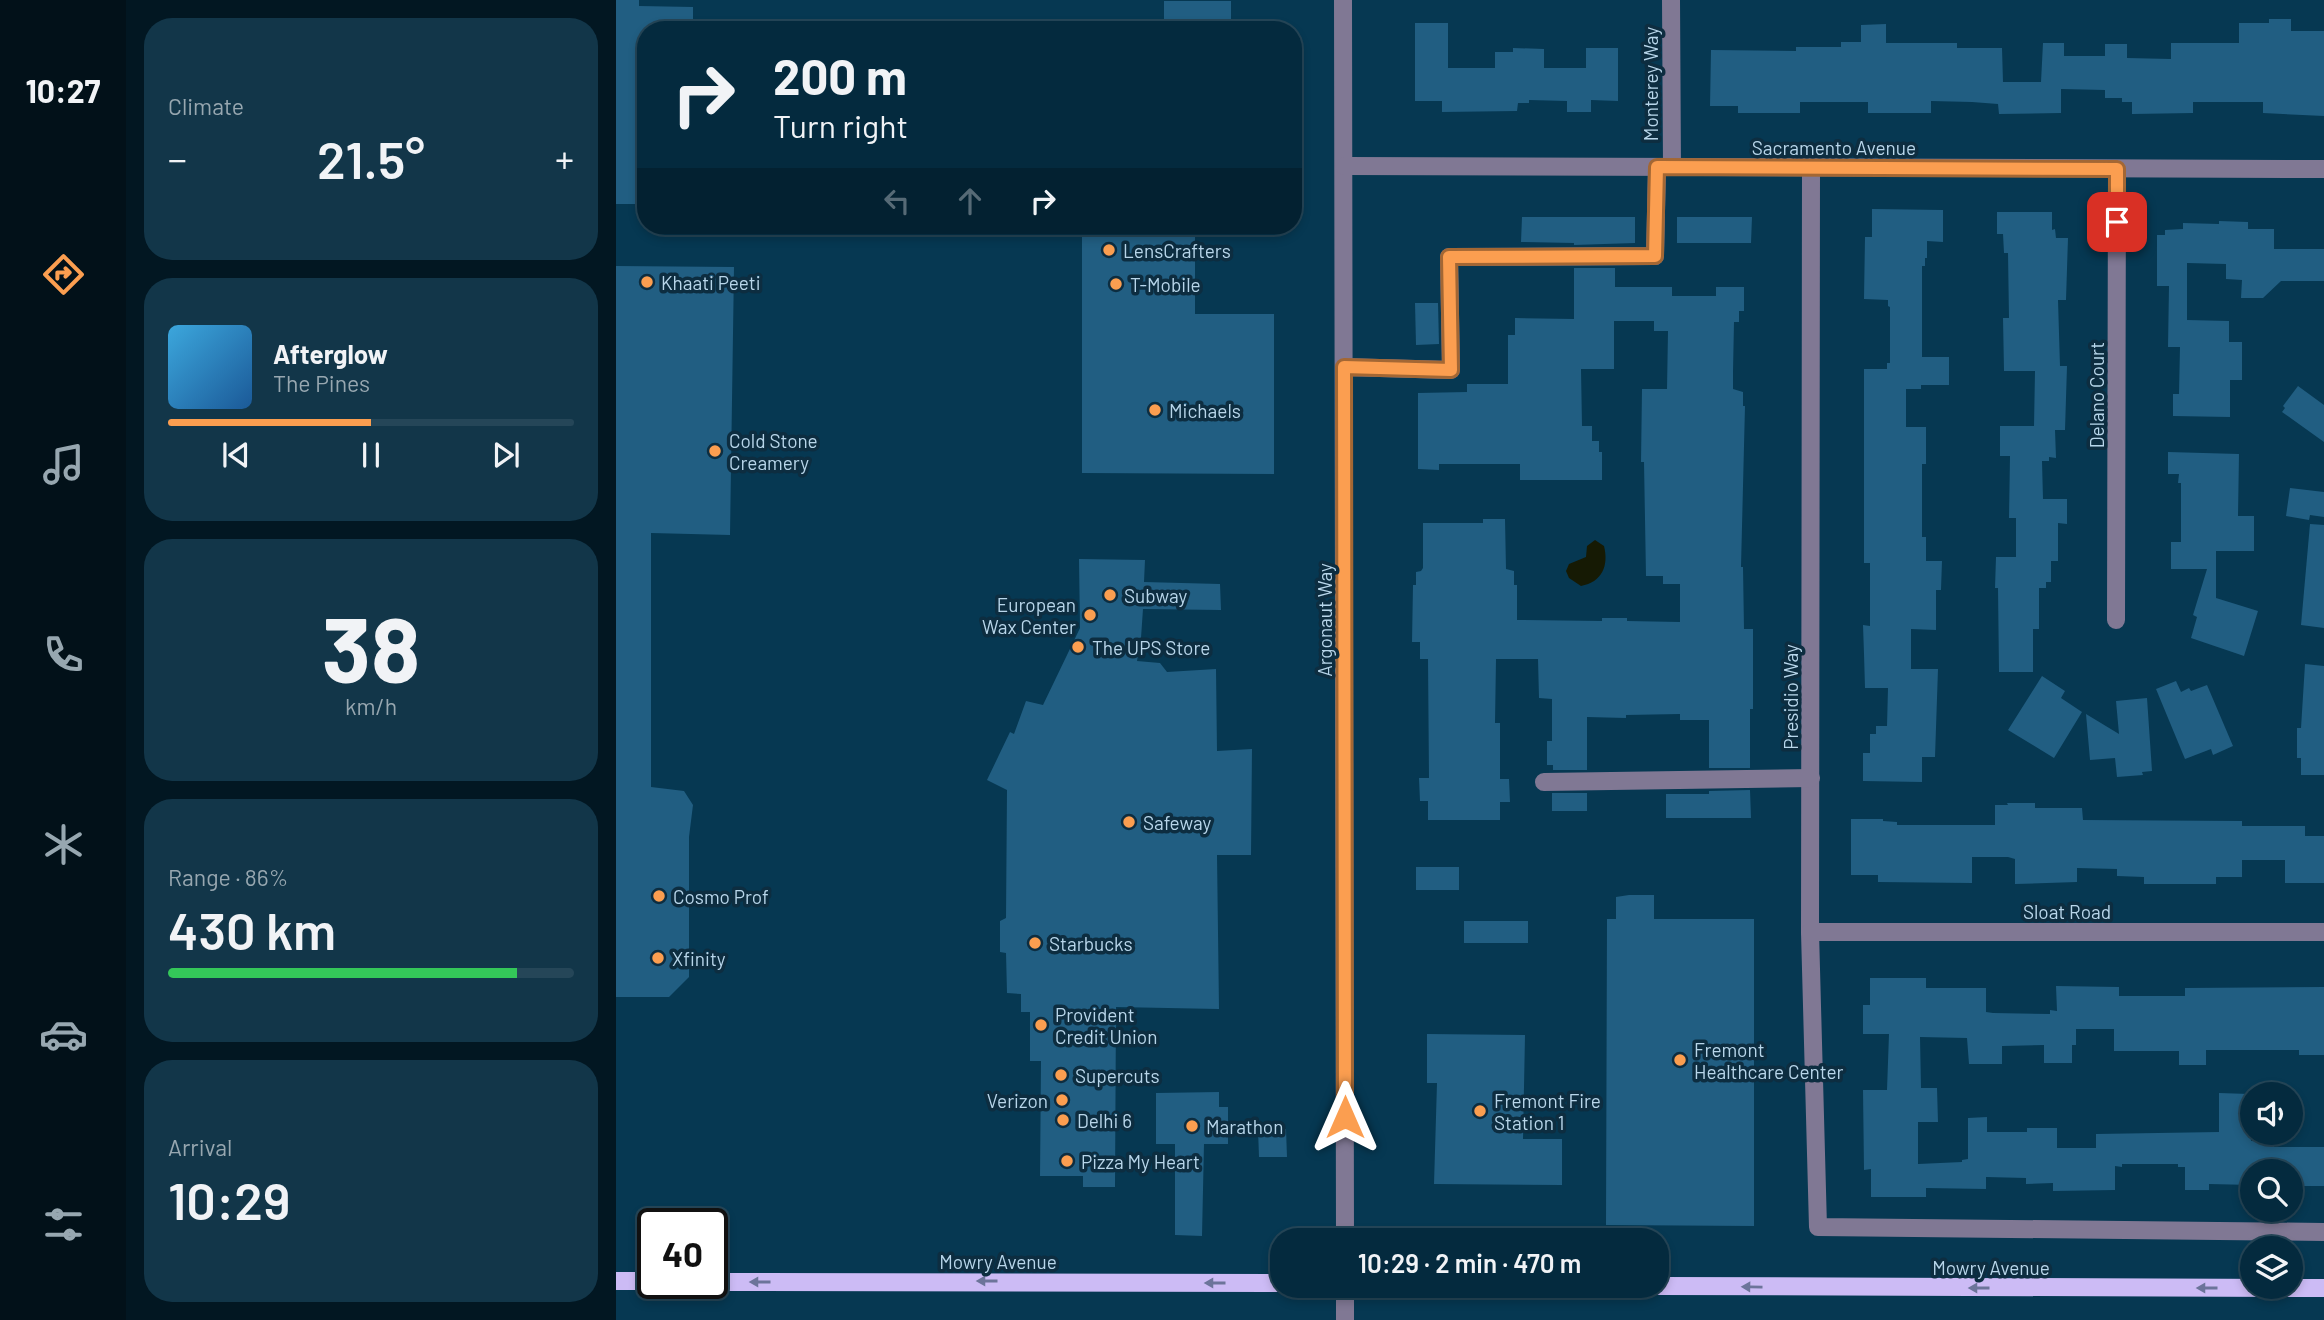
<!DOCTYPE html>
<meta charset="utf-8">
<style>
:root{--surface:#042a3e;--page:#123649;--text:#f1f3f6;--muted:#97a7b0;--line:#254658;--accent:#fb9e50}
body{margin:0;font-family:Barlow,sans-serif;background:var(--page);color:var(--text);height:100vh;display:flex;flex-direction:column;font-size:26px;white-space:nowrap}
*{box-sizing:border-box;margin:0}
p{font-size:23px;color:var(--muted)}
.icon{flex:none;width:38px;height:38px;fill:none;stroke:currentColor;stroke-width:2;stroke-linecap:round;stroke-linejoin:round}
.map{position:relative;flex:1;overflow:hidden}
.drawer{display:flex;flex-direction:column;gap:18px;padding:18px;background:#021722;width:490px}
.drawer>*{flex:none}
.banner{position:absolute;left:21px;top:21px;width:665px;height:214px;border-radius:28px;box-shadow:0 4px 10px #0003,0 0 0 2px var(--line);background:#042a3e;color:var(--text);overflow:hidden}
.tools{position:absolute;left:1624px;top:1082px;display:grid;gap:14px}
.tools a{display:grid;place-items:center;width:63px;height:63px;border-radius:50%;background:var(--surface);box-shadow:0 4px 10px #0003,0 0 0 2px var(--line);font-size:35px}
.speed{position:absolute;left:21px;top:1208px;display:flex;gap:14px;font-size:35px;font-weight:700;text-align:center}
.speed>*{display:grid;place-content:center;width:91px;height:91px;border-radius:50%;background:var(--surface);box-shadow:0 4px 10px #0003,0 0 0 2px var(--line);line-height:1}
.speed .limit{border:4px solid #111;border-radius:10px;background:#fff;color:#111}
.pin{position:absolute;display:grid;place-items:center;width:60px;height:60px;color:#fff;margin:-30px;border-radius:14px;box-shadow:0 4px 10px #0006}
.me{position:absolute;width:77px;margin:-38px;rotate:0deg;stroke-linejoin:round;filter:drop-shadow(0 0 5px #0008)}
.turn{display:flex;align-items:center;gap:24px;height:147px;padding:0 21px;font-size:32px}
.turn .icon{width:91px;height:91px;stroke-width:2.5}
.turn b{display:block;font-size:49px;line-height:60px}
.lanes{display:flex;align-items:center;height:66px;padding:0 21px;background:#0003;justify-content:center;gap:35px;direction:ltr}
.lanes .off{opacity:.35}
.big{font-size:52px;font-weight:600;line-height:1.1}
.drawer .tile{flex:1;display:flex;flex-direction:column;justify-content:center;gap:10px;min-width:0;padding:0 24px;border-radius:28px;background:var(--page)}
.drawer .dial{align-items:center;gap:0}
.dial b{font-size:91px;line-height:1}
.song{display:flex;align-items:center;gap:21px}
.cover{width:84px;height:84px;border-radius:10px;background:linear-gradient(135deg,hsl(200 70% 55%),hsl(210 70% 35%))}
.played{height:7px;border-radius:4px;background:linear-gradient(90deg,var(--accent) 50%,var(--line) 50%)}
.keys{display:flex;justify-content:space-around;direction:ltr}
.heat{display:flex;justify-content:space-between;align-items:center;font-size:38px;direction:ltr}
.charge{height:10px;border-radius:5px;background:linear-gradient(90deg,#34c759 86%,var(--line) 0)}
.trip{position:absolute;left:654px;top:1228px;width:399px;height:70px;border-radius:28px;background:var(--surface);box-shadow:0 4px 10px #0003,0 0 0 2px var(--line);font-weight:600;line-height:70px;text-align:center}
main{display:flex;flex:1;min-height:0}
.tab-bar{display:flex;flex-direction:column;width:126px;justify-content:space-around;align-items:center;background:#021119;color:var(--muted)}
.tab-bar .icon{width:49px;height:49px}
.tab-bar .active{color:var(--accent)}
.tab-bar b{font-size:32px;color:var(--text)}
.map>svg:first-child{display:block}
.water{fill:#161a04}
.building{fill:#215e82}
.lines{fill:none;stroke-linecap:round;stroke-linejoin:round}
.minor{stroke:#807894;stroke-width:18}
.major{stroke:#ccbbf5;stroke-width:18}
.oneway{fill:#6c749a}
.route-casing{stroke:#a36734;stroke-width:18}
.route{stroke:#fb9e50;stroke-width:12}
.poi-dot{fill:#fb9e50;stroke:#0d2d40;stroke-width:2.5}
.labels{text-anchor:middle;dominant-baseline:central;stroke-width:7;stroke-linejoin:round;paint-order:stroke}
.street-label{font-size:19px;fill:#b8d6ea;stroke:#0d2d40}
.poi-label{font-size:19px;fill:#b8d6ea;stroke:#0d2d40;text-anchor:start}
</style>
<main>
<nav class="tab-bar">
<b>10:27</b>
<svg class="icon active" aria-label="directions" viewBox="0 0 24 24"><path d="M12 3l9 9-9 9-9-9zM9 14v-3h6M13 9l2 2-2 2"/></svg>
<svg class="icon" aria-label="music" viewBox="0 0 24 24"><path d="M9 18V5l10-2v13"/><circle cx="6" cy="18" r="3"/><circle cx="16" cy="16" r="3"/></svg>
<svg class="icon" aria-label="phone" viewBox="0 0 24 24"><path d="M5 4h4l2 5-3 2q2 4 5 5l2-3 5 2v4C11 20 4 13 5 4z"/></svg>
<svg class="icon" aria-label="climate" viewBox="0 0 24 24"><path d="M12 3v18M4 7l16 10M4 17L20 7"/></svg>
<svg class="icon" aria-label="car" viewBox="0 0 24 24"><path d="M5 17H2v-5l4-1 3-4h7l3 4 3 1v5h-3M9 17h6M6 11h13"/><circle cx="7" cy="17" r="2"/><circle cx="17" cy="17" r="2"/></svg>
<svg class="icon" aria-label="filters" viewBox="0 0 24 24"><path d="M4 7h16M4 17h16"/><circle cx="9" cy="7" r="2"/><circle cx="15" cy="17" r="2"/></svg>
</nav>
<section class="drawer">
<div class="tile"><p>Climate</p>
<div class="heat"><a>−</a><b class="big">21.5°</b><a>+</a></div>
</div>
<div class="tile">
<div class="song"><i class="cover"></i><div><b>Afterglow</b><p>The Pines</p></div></div>
<div class="played"></div>
<div class="keys"><svg class="icon" aria-label="previous" viewBox="0 0 24 24"><path d="M18 5L8 12l10 7zM5 5v14"/></svg><svg class="icon" aria-label="pause" viewBox="0 0 24 24"><path d="M8 5v14M16 5v14"/></svg><svg class="icon" aria-label="next" viewBox="0 0 24 24"><path d="M6 5l10 7-10 7zM19 5v14"/></svg></div>
</div>
<div class="tile dial"><b>38</b><p>km/h</p></div>
<div class="tile"><p>Range · 86%</p><b class="big">430 km</b><div class="charge"></div></div>
<div class="tile"><p>Arrival</p><b class="big">10:29</b></div>
</section>
<div class="map">
<svg width="1708" height="1320" viewBox="0 0 1708 1320">
<rect width="100%" height="100%" fill="#063852"/>
<path class="water" d="M979,540l9,6c5,20 -2,36 -23,40l-12,-8 -3,-7 3,-7 17,-7 1,-11z"/>
<g class="building">
<path d="M0,0h23v6l54,1v23h-47v83h-6v91h-24z"/>
<rect x="548" y="1" width="67" height="29"/>
<path d="M1653,19h22v12h33v85l-61,-3v-11h-70v11l-61,1v-12h-10v-4h-17v-8l-44,-1v24l-62,1 -1,-10 -26,-2 -41,-1v12h-63v-11h-68v11h-62v-7h-28l1,-56 85,1v-4h45v-5h20v-17l25,-1v19h71v5h45l1,34h38l2,-39h21v13h41v-12h22v14l44,1v-16h68v-20h30z"/>
<path d="M799,23h33v45h47v-16h18v-4l31,1v19h42v-20h32v53l-27,-1v12h-24v-11l-38,-1v3h-11l-1,8 -75,1v-11h-27z"/>
<path d="M1256,209l71,1v32l-16,-1v17h-2v8h-3v91h27v28h-28v4h-15v38h20v37h-4v73h4v24h16l-1,29h-5v40l-25,-1v40h27l-3,88h-13v25l-59,-1v-28h7v-19h6v-8h11l1,-38h-23l-1,-34 -1,-29 7,1v-63h-6v-194h23v-6h3v-56l-2,-1v-6l-24,-1 1,-62h7z"/>
<path d="M1381,212h55v18l3,-1 1,9h12l-2,62h-8l2,66h7l-2,64h-10l1,28 -7,-1v4h-7l1,38h24v25l-9,-1v38h-7v21h-5v6h-7v41h-6v43h-34l-1,-84h-3l1,-31h20v-39h-7l1,-62h-10v-30h34l1,-55h-31l-1,-53h6l-1,-65h-4l-1,-19h-6z"/>
<path d="M906,217h113v26l-61,2v-2l-53,-1z"/>
<path d="M1061,217h75l-1,26h-74z"/>
<path d="M1603,221l29,1v7h26v20h50v32h-43l-18,17h-22l1,-18 -16,-1v-15l-39,-1v57l42,1v21h13v38h-12v37l-57,-1v-22h6l1,-47h-12l1,-61h-12v-51h8v-5l18,-1v-6l36,1z"/>
<path d="M466,234h113v80h79v160l-192,-1z"/>
<path d="M0,266l118,1 -4,268 -79,-2v254l33,4 9,14 -4,32v140l-20,20h-53z"/>
<path d="M958,268h41v19h57v9h44v-9h28v24h-5v11h-5l-1,50v17l10,3v14h2l-4,161h2l1,62h9v80h-3v59h-41v-48h-29v-6l-54,1v3l-39,-1v53h-34v-5h-6v-24h5v-42l-13,-1 -1,-39h-42l-1,64h5v56h9l1,23h-10v18h-72v-19h-8l-1,-23h10l-1,-119h-8v-17h-8l1,-57h3v-13l5,-1 2,-3v-45h60v-4h22l1,50 8,2v14h3v35l85,1v-3h25v3l53,1v-38h-17v-8h-17l-2,-114h-3l1,-73h25l1,-58h-14v-10h-40v48h-33l1,57h10v15h7v11h3v28h-82v-16h-81v6l-21,-1v-76l49,-1v-8h41v-49h7v-17l59,1z"/>
<path d="M799,303h23l1,41 -23,1z"/>
<path d="M1682,386l26,19v37l-42,-30 3,-4 -2,-2z"/>
<path d="M1552,452l71,2 -1,62h16v35h-38v47l42,13 -14,45 -53,-18 6,-21 -4,-2 14,-46h-36v-27h10v-59h-3l1,-9h-11z"/>
<path d="M1674,488l34,4v25l-14,-2 -1,5 -23,-4z"/>
<path d="M1694,524l14,1v103l-23,-3z"/>
<path d="M463,559l66,1 -1,22 76,2 1,26 -78,-1 -2,29 -4,23 23,2 7,9 49,-3 1,82 35,-2 -1,106h-34l2,154 -103,-2 -1,180h-32v-11h-43l1,-115h-11v-49h-9v-18l-14,-1 -1,-40 -6,-1v-31l6,-3 1,-128 -20,-10 23,-48 4,2 12,-33 17,4 37,-77z"/>
<path d="M1689,664l19,2v109h-23v-17h-4v-30h4z"/>
<path d="M1426,676l23,15 -4,7 21,14 -28,46 -46,-28z"/>
<path d="M1560,681l5,11 8,-4 2,3 16,-6 26,61 -20,9 -2,-6 -26,10 -29,-70z"/>
<path d="M1531,698l5,73 -10,1 1,3 -26,2 -2,-19 -25,2 -4,-46 33,20 -3,-33z"/>
<path d="M1134,790l1,28h-85v-24h43v-3z"/>
<rect x="936" y="793" width="35" height="18"/>
<path d="M1391,803h28v5h47l1,12 159,1v5h63v10h19v47h-39v-23h-43v17h-26v7h-72v-7l-27,-1v-7l-40,-1v14l-62,2v-25l-7,-2h-36v26l-94,-1v-7h-27v-56h32v2l14,1v3h98v-20h13z"/>
<rect x="800" y="867" width="43" height="23"/>
<path d="M1013,895h25v24h100v307l-148,-1 1,-306h9v-22z"/>
<rect x="848" y="921" width="64" height="22"/>
<path d="M1254,978h56v10h60v24l7,1 57,1v-4l7,1 -1,-25 63,1v9h66v-8l139,-1v68h-25v-5h-93v15h-27v-14h-65v-22h-38v16h-4v18h-28v-18l-42,1v18h-33l-2,-26 -47,-1 1,51h16l1,34h-20v42l44,-2v-2l6,-1v-41l19,-1v15h40v-4h30v20h39v-14l123,-2v-39l30,1 2,47 23,-1v7h50v39h-23v-4h-10v-11h-39v14l-43,-1v6h-24v-23h-7v-3h-56v3l-7,-1v24l-62,1v-8l-27,1v-6l-40,-1v12l-60,-1v9h-55v-28l-7,1 -1,-80h24l2,-56h-26v-29h7z"/>
<path d="M811,1034l98,1 -2,104h39v46l-128,-1 3,-101h-10z"/>
<path d="M603,1092v15h9v37h-24l-2,92 -27,-1v-91h-19v-51z"/>
<path d="M642,1129h28l1,28h-28z"/>
</g>
<g class="lines">
<g class="minor">
<path d="M727,0l2,1241"/>
<path d="M1055,0l1,167"/>
<path d="M728,166l980,3"/>
<path d="M1195,168l-1,764 8,295 506,5"/>
<path d="M728,367l107,3 -2,-113 206,-1 2,-89"/>
<path d="M1500,620l1,-451"/>
<path d="M928,782l267,-4"/>
<path d="M1194,932h514"/>
<path d="M729,1320v-34"/>
</g>
<g class="major">
<path d="M0,1281h37"/>
<path d="M96,1282l571,1"/>
<path d="M1041,1286l667,2"/>
</g>
</g>
<defs><path id="oneway-solid" d="M-6-.8H1V-3.2L6.5 0L1 3.2V.8H-6Z" transform="scale(1.75)"/></defs>
<g class="oneway">
<use href="#oneway-solid" transform="translate(371 1281) rotate(-180)"/>
<use href="#oneway-solid" transform="translate(144 1282) rotate(-180)"/>
<use href="#oneway-solid" transform="translate(599 1283) rotate(-180)"/>
<use href="#oneway-solid" transform="translate(1136 1287) rotate(-179)"/>
<use href="#oneway-solid" transform="translate(1363 1288) rotate(180)"/>
<use href="#oneway-solid" transform="translate(1591 1288) rotate(180)"/>
</g>
<g class="lines">
<defs>
<path id="route" d="M729,1117l-1,-750 107,3 -2,-113 206,-1 2,-89 460,2v53"/>
</defs>
<use href="#route" class="route-casing"/>
<use href="#route" class="route"/>
</g>
<g class="poi-dot">
<circle cx="493" cy="250" r="7"/>
<circle cx="31" cy="282" r="7"/>
<circle cx="500" cy="284" r="7"/>
<circle cx="539" cy="410" r="7"/>
<circle cx="99" cy="451" r="7"/>
<circle cx="494" cy="595" r="7"/>
<circle cx="474" cy="615" r="7"/>
<circle cx="462" cy="647" r="7"/>
<circle cx="513" cy="822" r="7"/>
<circle cx="43" cy="896" r="7"/>
<circle cx="419" cy="943" r="7"/>
<circle cx="42" cy="958" r="7"/>
<circle cx="425" cy="1025" r="7"/>
<circle cx="1064" cy="1060" r="7"/>
<circle cx="445" cy="1075" r="7"/>
<circle cx="446" cy="1100" r="7"/>
<circle cx="864" cy="1111" r="7"/>
<circle cx="447" cy="1120" r="7"/>
<circle cx="576" cy="1126" r="7"/>
<circle cx="451" cy="1161" r="7"/>
</g>
<g class="labels">
<g class="street-label">
<text transform="translate(1034 84) rotate(-90)">Monterey Way</text>
<text x="1218" y="147">Sacramento Avenue</text>
<text transform="translate(1480 395) rotate(-90)">Delano Court</text>
<text transform="translate(708 620) rotate(-90)">Argonaut Way</text>
<text transform="translate(1174 697) rotate(-90)">Presidio Way</text>
<text x="1451" y="911">Sloat Road</text>
<text x="382" y="1261">Mowry Avenue</text>
<text x="1375" y="1267">Mowry Avenue</text>
</g>
<g class="poi-label">
<text x="507" y="250">LensCrafters</text>
<text x="45" y="282">Khaati Peeti</text>
<text x="514" y="284">T-Mobile</text>
<text x="553" y="410">Michaels</text>
<text x="113" y="440">Cold Stone<tspan x="113" dy="22">Creamery</tspan></text>
<text x="508" y="595">Subway</text>
<text x="460" y="604" text-anchor="end">European<tspan x="460" dy="22">Wax Center</tspan></text>
<text x="476" y="647">The UPS Store</text>
<text x="527" y="822">Safeway</text>
<text x="57" y="896">Cosmo Prof</text>
<text x="433" y="943">Starbucks</text>
<text x="56" y="958">Xfinity</text>
<text x="439" y="1014">Provident<tspan x="439" dy="22">Credit Union</tspan></text>
<text x="1078" y="1049">Fremont<tspan x="1078" dy="22">Healthcare Center</tspan></text>
<text x="459" y="1075">Supercuts</text>
<text x="432" y="1100" text-anchor="end">Verizon</text>
<text x="878" y="1100">Fremont Fire<tspan x="878" dy="22">Station 1</tspan></text>
<text x="461" y="1120">Delhi 6</text>
<text x="590" y="1126">Marathon</text>
<text x="465" y="1161">Pizza My Heart</text>
</g>
</g>
</svg>
<div class="tools">
<a><svg class="icon" aria-label="sound" viewBox="0 0 24 24"><path d="M4 9h4l5-4v14l-5-4H4zM17 9q2 3 0 6"/></svg></a>
<a><svg class="icon" aria-label="search" viewBox="0 0 24 24"><circle cx="10" cy="10" r="6"/><path d="M15 15l6 6"/></svg></a>
<a><svg class="icon" aria-label="layers" viewBox="0 0 24 24"><path d="M12 4l9 5-9 5-9-5zM3 14l9 5 9-5"/></svg></a>
</div>
<div class="speed"><div class="limit">40</div></div>
<div class="pin" style="left:1501px;top:222px;background:#d93025"><svg class="icon" aria-label="arrive" viewBox="0 0 24 24"><path d="M6 21V4h12l-3 4 3 4H6"/></svg></div>
<svg class="me" style="left:729px;top:1117px" viewBox="-20 -20 40 40"><path d="M0-17L14 15 0 8-14 15z" fill="#fb9e50" stroke="#fff" stroke-width="4"/></svg>
<div class="trip">10:29 · 2 min · 470 m</div>
<div class="banner">
<div class="turn"><svg class="icon" aria-label="right" viewBox="0 0 24 24"><path d="M7 20v-9h11M14 6l5 5-5 5"/></svg><div><b>200 m</b>Turn right</div></div>
<div class="lanes"><svg class="icon off" aria-label="left" viewBox="0 0 24 24"><path d="M17 20v-9H6M10 6l-5 5 5 5"/></svg><svg class="icon off" aria-label="ahead" viewBox="0 0 24 24"><path d="M12 20V5M6 11l6-6 6 6"/></svg><svg class="icon" aria-label="right" viewBox="0 0 24 24"><path d="M7 20v-9h11M14 6l5 5-5 5"/></svg></div>
</div>
</div>
</main>
